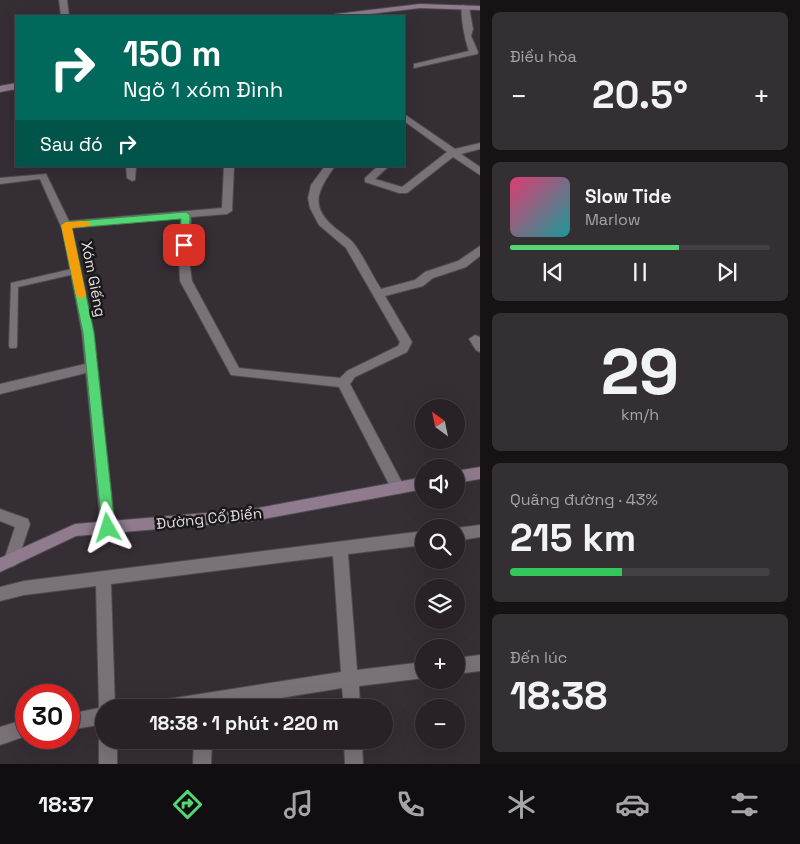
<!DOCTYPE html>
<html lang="vi">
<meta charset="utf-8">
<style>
:root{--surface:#282227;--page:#342f33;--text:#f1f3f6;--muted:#a5a4a7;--line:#443f44;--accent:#53d673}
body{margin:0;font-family:"Space Grotesk",sans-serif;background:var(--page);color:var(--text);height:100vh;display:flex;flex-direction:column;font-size:19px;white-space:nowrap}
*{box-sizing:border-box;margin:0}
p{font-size:16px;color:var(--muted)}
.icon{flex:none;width:28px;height:28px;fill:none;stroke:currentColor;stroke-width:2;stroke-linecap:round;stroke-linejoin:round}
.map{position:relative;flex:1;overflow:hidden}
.sheet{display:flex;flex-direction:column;gap:12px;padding:12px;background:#161315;width:320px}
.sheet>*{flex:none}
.banner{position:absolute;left:15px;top:15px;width:390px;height:152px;border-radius:0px;box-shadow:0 5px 20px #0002,0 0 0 1px var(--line);background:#00695c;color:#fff;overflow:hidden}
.needle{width:32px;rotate:327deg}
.fabs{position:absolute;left:415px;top:399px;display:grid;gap:10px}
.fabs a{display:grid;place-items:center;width:50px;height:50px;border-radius:50%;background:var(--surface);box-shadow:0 5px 20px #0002,0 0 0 1px var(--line);font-size:25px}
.speed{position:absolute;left:15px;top:684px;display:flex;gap:10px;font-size:25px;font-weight:700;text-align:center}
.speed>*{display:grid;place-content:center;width:65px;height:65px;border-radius:50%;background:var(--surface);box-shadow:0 5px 20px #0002,0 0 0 1px var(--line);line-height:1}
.speed .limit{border:8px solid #d22;background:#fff;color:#111}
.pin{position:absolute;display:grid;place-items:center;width:42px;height:42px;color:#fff;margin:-21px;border-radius:10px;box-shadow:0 2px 8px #0006}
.me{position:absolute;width:55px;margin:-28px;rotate:354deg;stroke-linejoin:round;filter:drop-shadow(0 0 4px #0008)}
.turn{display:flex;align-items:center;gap:18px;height:105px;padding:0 25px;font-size:22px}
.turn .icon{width:65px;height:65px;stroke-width:2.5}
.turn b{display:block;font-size:35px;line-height:42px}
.then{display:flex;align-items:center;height:48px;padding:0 25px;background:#0003;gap:10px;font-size:19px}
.big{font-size:38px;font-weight:800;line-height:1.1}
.sheet .card{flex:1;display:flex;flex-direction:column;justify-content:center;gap:8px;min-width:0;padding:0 18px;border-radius:8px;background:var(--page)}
.sheet .dial{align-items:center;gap:0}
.dial b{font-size:65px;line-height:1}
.song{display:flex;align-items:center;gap:15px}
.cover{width:60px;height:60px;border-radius:8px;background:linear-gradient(135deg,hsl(340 70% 55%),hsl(180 70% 35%))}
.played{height:5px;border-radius:2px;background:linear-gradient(90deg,var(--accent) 65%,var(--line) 65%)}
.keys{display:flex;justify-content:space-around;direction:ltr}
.heat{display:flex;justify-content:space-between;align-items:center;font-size:28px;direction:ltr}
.charge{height:8px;border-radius:4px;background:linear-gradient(90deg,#34c759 43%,var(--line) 0)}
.trip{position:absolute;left:95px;top:699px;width:298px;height:50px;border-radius:25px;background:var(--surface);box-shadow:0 5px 20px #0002,0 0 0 1px var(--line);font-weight:800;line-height:50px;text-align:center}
.tabs{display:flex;height:80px;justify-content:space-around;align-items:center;background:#100e10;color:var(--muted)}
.tabs .icon{width:35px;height:35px}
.tabs .selected{color:var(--accent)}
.tabs b{font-size:22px;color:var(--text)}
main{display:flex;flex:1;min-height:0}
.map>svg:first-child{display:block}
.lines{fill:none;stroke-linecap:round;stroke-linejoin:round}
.lane-casing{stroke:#4f4a4f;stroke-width:2}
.street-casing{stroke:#4f4a4f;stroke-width:2}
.secondary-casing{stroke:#4f4a4f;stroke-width:2}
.lane{fill:#797279;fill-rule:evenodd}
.street{fill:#797279;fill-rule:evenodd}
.secondary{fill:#8f7a8e;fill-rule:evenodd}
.route{fill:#53d673;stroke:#368b4b}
.slow{fill:#f59e0b}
.labels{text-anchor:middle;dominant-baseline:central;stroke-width:5;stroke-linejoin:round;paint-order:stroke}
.street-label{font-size:15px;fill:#e0dcdf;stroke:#1a181a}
</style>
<main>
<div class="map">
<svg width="480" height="764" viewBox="0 0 480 764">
<rect width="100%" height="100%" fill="#352e34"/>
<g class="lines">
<defs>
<path id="lane" d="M76,268l3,1 1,2 -1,2 -61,14 -1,59 -1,2h-6l-1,-2 2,-63z"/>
<g id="street">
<path d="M59,0h8l2,16h-8z"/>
<path d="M462,5l7,2 4,22 -2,7 7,16 -1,2 -63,14v-4l55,-13c-4,-11 -9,-35 -7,-46z"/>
<path d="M404,114l51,35 25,-6v6l-19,5 19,13v8l-27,-18 -46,36h-8l-34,-11v-4l13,-12h11l-14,13 27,8 45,-35 -43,-31z"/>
<path d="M126,166h10l-1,14 -3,1 -5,-3z"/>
<path d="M224,166h10l-2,45 -5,3 -36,3 -2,43 3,21 47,87 101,10 7,-7 51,-25 2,-4 -54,-94 -27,-23 -9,-17 -2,-10 3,-13 14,-19h10c-16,23 -27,39 -1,61 7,6 16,11 21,18 10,14 17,30 26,44l34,-9 10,-8 33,-11 22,-15v10l-14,11 -33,11 -10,8 -38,10 27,46 -5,10 -52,25 -5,7 55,104 -2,4 -5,2 -5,-2 -54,-105 -108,-12 -51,-94 -1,-21 2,-42 -109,10 22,105 21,195 -2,5 -5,1 -5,-1 -2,-5 -15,-155 -86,21v-10l85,-20 -3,-31 -19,-102 -23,-52 -40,5v-6l46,-4 23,47 153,-13z"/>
<path d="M475,335l5,2v15l-4,-2 -7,-11z"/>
<path d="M0,509l28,10 2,5 -12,36 -2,5 -5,2 -5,-2 -2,-5 11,-33 -15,-6z"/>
<path d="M480,525v12l-24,4v-13z"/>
<path d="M424,531v14l-76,9 9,116 67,-8v16l-65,8 1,22h-16l-2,-20 -123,20h-65l2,-6 6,-2 179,-28 -8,-116 -222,28 4,124h-11v16l-35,6v-16l30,-6 -3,-122 -72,9 -24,6v-14l24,-6z"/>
<path d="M480,655v16l-24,3v-16z"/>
<path d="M26,719v17l-26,9v-18z"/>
<path d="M104,733v7h13v24h-18v-24z"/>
<path d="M194,740h18l-1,24h-18z"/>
<path d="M344,740h18l1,24h-18z"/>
</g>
<g id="secondary">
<path d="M420,4l60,2v4l-60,-2 -67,8h-21l4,-2z"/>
<path d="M16,83v6l-16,3v-6z"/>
<path d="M480,467v12l-24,4v-12z"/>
<path d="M424,477v12l-171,32 -177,15 -76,36v-14l75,-34 178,-15z"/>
</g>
</defs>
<use href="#lane" class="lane-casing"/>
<use href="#street" class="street-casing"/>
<use href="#secondary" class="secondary-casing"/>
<use href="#lane" class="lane"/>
<use href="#street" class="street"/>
<use href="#secondary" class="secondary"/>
</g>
<path class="route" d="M186,212l4,3 -1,30 -5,3 -4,-3 1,-26 -109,9 22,105 21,195 -2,4 -5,2 -4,-2 -2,-4 -19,-195 -22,-108 5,-3z"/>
<path class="slow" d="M86,221l5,3 -2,2 -17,2 14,67 -5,4 -5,-4 -15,-70 5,-3z"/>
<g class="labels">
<g class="street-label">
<text transform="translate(94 279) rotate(79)">Xóm Giếng</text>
<text transform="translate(209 518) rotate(-6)">Đường Cổ Điển</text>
</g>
</g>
</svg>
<div class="fabs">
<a><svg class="needle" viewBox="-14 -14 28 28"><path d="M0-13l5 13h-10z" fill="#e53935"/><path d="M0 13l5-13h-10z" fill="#a5a4a7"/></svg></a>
<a><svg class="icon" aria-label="sound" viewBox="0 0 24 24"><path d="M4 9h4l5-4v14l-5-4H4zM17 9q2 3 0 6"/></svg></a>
<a><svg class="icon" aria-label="search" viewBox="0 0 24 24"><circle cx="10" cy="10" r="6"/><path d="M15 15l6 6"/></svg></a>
<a><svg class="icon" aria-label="layers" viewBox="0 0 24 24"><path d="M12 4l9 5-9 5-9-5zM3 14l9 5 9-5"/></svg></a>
<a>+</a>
<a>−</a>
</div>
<div class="speed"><div class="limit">30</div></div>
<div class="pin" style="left:184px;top:245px;background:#d93025"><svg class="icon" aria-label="arrive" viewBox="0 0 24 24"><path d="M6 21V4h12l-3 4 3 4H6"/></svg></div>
<svg class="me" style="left:108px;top:528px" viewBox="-20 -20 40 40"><path d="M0-17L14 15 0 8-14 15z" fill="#53d673" stroke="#fff" stroke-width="4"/></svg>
<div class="trip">18:38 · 1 phút · 220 m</div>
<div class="banner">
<div class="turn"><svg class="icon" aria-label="right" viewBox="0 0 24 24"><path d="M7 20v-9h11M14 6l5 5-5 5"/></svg><div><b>150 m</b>Ngõ 1 xóm Đình</div></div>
<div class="then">Sau đó<svg class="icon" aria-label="right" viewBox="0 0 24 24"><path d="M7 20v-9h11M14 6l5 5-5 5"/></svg></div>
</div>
</div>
<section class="sheet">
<div class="card"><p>Điều hòa</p>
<div class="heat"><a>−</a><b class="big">20.5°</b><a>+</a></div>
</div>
<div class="card">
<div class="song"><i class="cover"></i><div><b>Slow Tide</b><p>Marlow</p></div></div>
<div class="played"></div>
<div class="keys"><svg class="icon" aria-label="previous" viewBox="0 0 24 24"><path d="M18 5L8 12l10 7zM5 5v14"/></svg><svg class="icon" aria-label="pause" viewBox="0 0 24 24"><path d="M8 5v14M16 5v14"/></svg><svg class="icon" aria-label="next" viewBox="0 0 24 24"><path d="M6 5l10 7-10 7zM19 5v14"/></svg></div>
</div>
<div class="card dial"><b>29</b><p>km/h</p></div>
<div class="card"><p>Quãng đường · 43%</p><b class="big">215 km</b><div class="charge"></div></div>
<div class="card"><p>Đến lúc</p><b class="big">18:38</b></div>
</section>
</main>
<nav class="tabs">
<b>18:37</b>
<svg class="icon selected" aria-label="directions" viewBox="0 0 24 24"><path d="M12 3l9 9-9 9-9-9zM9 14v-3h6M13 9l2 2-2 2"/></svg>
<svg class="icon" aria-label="music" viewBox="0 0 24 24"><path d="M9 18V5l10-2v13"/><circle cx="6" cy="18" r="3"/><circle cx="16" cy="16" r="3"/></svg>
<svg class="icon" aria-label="phone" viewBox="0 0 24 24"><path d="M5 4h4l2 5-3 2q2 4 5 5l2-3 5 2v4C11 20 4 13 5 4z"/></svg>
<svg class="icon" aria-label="climate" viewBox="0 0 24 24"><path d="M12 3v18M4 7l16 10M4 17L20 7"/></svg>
<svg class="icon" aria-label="car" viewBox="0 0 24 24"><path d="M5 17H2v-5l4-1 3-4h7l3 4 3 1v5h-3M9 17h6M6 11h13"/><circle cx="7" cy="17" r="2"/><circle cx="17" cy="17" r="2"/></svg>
<svg class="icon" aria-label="filters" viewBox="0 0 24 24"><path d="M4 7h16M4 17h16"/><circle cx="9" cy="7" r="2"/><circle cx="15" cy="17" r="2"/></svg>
</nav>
